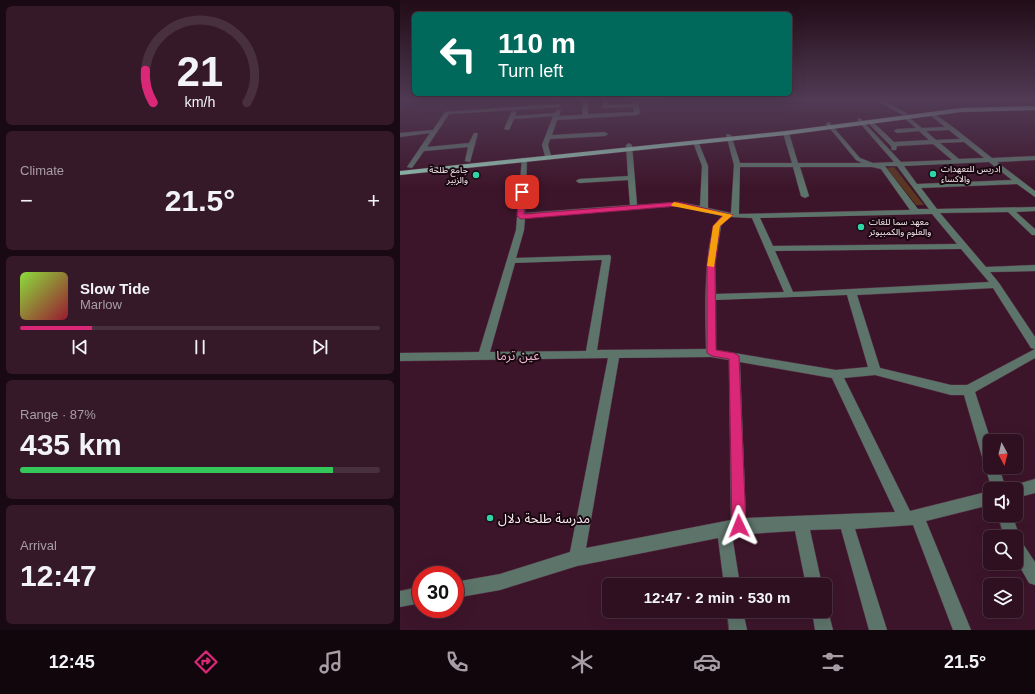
<!DOCTYPE html>
<meta charset="utf-8">
<style>
:root{--surface:#2e1020;--page:#361929;--text:#f1f3f6;--muted:#a79da5;--line:#49303e;--accent:#db2777}
body{margin:0;font-family:Arial,"Noto Sans Arabic",sans-serif;background:var(--page);color:var(--text);height:100vh;display:flex;flex-direction:column;font-size:15px;white-space:nowrap}
*{box-sizing:border-box;margin:0}
p{font-size:13px;color:var(--muted)}
.icon{flex:none;width:22px;height:22px;fill:none;stroke:currentColor;stroke-width:2;stroke-linecap:round;stroke-linejoin:round}
.map{position:relative;flex:1;overflow:hidden}
.sheet{display:flex;flex-direction:column;gap:6px;padding:6px;background:#190912;width:400px}
.sheet>*{flex:none}
.hud{position:absolute;left:12px;top:12px;width:380px;height:84px;border-radius:6px;box-shadow:0 4px 16px #0002,0 0 0 1px var(--line);background:#00695c;color:#fff;overflow:hidden}
.needle{width:26px;rotate:173deg}
.fabs{position:absolute;left:583px;top:434px;display:grid;gap:8px}
.fabs a{display:grid;place-items:center;width:40px;height:40px;border-radius:6px;background:var(--surface);box-shadow:0 4px 16px #0002,0 0 0 1px var(--line);font-size:20px}
.speed{position:absolute;left:12px;top:566px;display:flex;gap:8px;font-size:20px;font-weight:700;text-align:center}
.speed>*{display:grid;place-content:center;width:52px;height:52px;border-radius:50%;background:var(--surface);box-shadow:0 4px 16px #0002,0 0 0 1px var(--line);line-height:1}
.speed .limit{border:6px solid #d22;background:#fff;color:#111}
.pin{position:absolute;display:grid;place-items:center;width:34px;height:34px;color:#fff;margin:-17px;border-radius:8px;box-shadow:0 2px 6px #0006}
.me{position:absolute;width:44px;margin:-22px;rotate:358deg;stroke-linejoin:round;filter:drop-shadow(0 0 3px #0008)}
.turn{display:flex;align-items:center;gap:14px;height:84px;padding:0 20px;font-size:18px}
.turn .icon{width:52px;height:52px;stroke-width:2.5}
.turn b{display:block;font-size:28px;line-height:34px}
.big{font-size:30px;font-weight:600;line-height:1.1}
.sheet .tile{flex:1;display:flex;flex-direction:column;justify-content:center;gap:6px;min-width:0;padding:0 14px;border-radius:6px;background:var(--page)}
.sheet .dial{align-items:center;gap:0}
.dial svg{height:104px;overflow:visible;fill:none;stroke:var(--line);stroke-width:7;stroke-linecap:round;text-anchor:middle}
.dial text{fill:var(--text);stroke:none}
.song{display:flex;align-items:center;gap:12px}
.cover{width:48px;height:48px;border-radius:6px;background:linear-gradient(135deg,hsl(90 70% 55%),hsl(350 70% 35%))}
.played{height:4px;border-radius:2px;background:linear-gradient(90deg,var(--accent) 20%,var(--line) 20%)}
.keys{display:flex;justify-content:space-around;direction:ltr}
.heat{display:flex;justify-content:space-between;align-items:center;font-size:22px;direction:ltr}
.charge{height:6px;border-radius:3px;background:linear-gradient(90deg,#34c759 87%,var(--line) 0)}
.trip{position:absolute;left:202px;top:578px;width:230px;height:40px;border-radius:6px;background:var(--surface);box-shadow:0 4px 16px #0002,0 0 0 1px var(--line);font-weight:600;line-height:40px;text-align:center}
.dock{display:flex;height:64px;justify-content:space-around;align-items:center;background:#12060d;color:var(--muted)}
.dock .icon{width:28px;height:28px}
.dock .current{color:var(--accent)}
.dock b{font-size:18px;color:var(--text)}
main{display:flex;flex:1;min-height:0}
.map>svg:first-child{display:block}
.green{fill:#5a3620}
.lines{fill:none;stroke-linecap:round;stroke-linejoin:round}
.minor-casing{stroke:#583346;stroke-width:1}
.major-casing{stroke:#583346;stroke-width:1}
.minor{fill:#5d746b;fill-rule:evenodd}
.major{fill:#93c5b2;fill-rule:evenodd}
.route{fill:#db2777;stroke:#8e194d}
.slow{fill:#f59e0b}
.poi-dot{fill:#30d4a9;stroke:#190810;stroke-width:1.5}
.labels{text-anchor:middle;dominant-baseline:central;stroke-width:4;stroke-linejoin:round;paint-order:stroke}
.far-poi-label{font-size:9px;fill:#feedf4;stroke:#190810;text-anchor:start}
.quarter-label{font-size:13px;fill:#ecb7cf;stroke:#190810}
.near-poi-label{font-size:13px;fill:#feedf4;stroke:#190810;text-anchor:start}
</style>
<main>
<section class="sheet">
<div class="tile dial"><svg viewBox="0 0 100 80">
<path d="M14 69A42 42 0 1 1 86 69"/>
<path d="M14 69A42 42 0 0 1 8 44" stroke="#db2777"/>
<text x="50" y="56" font-size="32" font-weight="700">21</text>
<text x="50" y="72" font-size="11">km/h</text>
</svg></div>
<div class="tile"><p>Climate</p>
<div class="heat"><a>−</a><b class="big">21.5°</b><a>+</a></div>
</div>
<div class="tile">
<div class="song"><i class="cover"></i><div><b>Slow Tide</b><p>Marlow</p></div></div>
<div class="played"></div>
<div class="keys"><svg class="icon" aria-label="previous" viewBox="0 0 24 24"><path d="M18 5L8 12l10 7zM5 5v14"/></svg><svg class="icon" aria-label="pause" viewBox="0 0 24 24"><path d="M8 5v14M16 5v14"/></svg><svg class="icon" aria-label="next" viewBox="0 0 24 24"><path d="M6 5l10 7-10 7zM19 5v14"/></svg></div>
</div>
<div class="tile"><p>Range · 87%</p><b class="big">435 km</b><div class="charge"></div></div>
<div class="tile"><p>Arrival</p><b class="big">12:47</b></div>
</section>
<div class="map">
<svg width="635" height="630" viewBox="0 0 635 630">
<rect width="100%" height="100%" fill="#3d152a"/>
<path class="green" d="M494,167l30,38h-8l-29,-37z"/>
<g class="lines">
<defs>
<g id="minor">
<path d="M183,100h5v14l46,-2 -1,-5 -30,1v-8h4l1,5 25,-1 -1,-3 3,-1h28l-3,2h-22l2,11 -3,2 -80,5 -5,15 53,-3 3,2 -3,2 -55,3 -2,6 3,11 -3,2 -3,-2 -3,-11 11,-29 -39,3 -5,11 -5,-1 8,-18 5,1 -2,4 40,-3 3,-4 3,2 -2,5 23,-1z"/>
<path d="M476,100h6l26,14 -5,1z"/>
<path d="M159,104l2,3 -112,7 -22,33 42,-4 5,-10h4l-8,29 -5,-1 3,-14 -44,4 -12,17 -5,-1 23,-34 -30,4v-4l33,-3 12,-18z"/>
<path d="M532,112l21,15 39,31 43,-2v4l-38,2 38,29v6l-18,-13 -96,4 16,21 98,-2v4l-19,1 19,17v6h-3l-24,-23 -68,1 46,54 49,-2v6l-45,1 9,11 36,54v12l-4,-1 -38,-60 -136,7 23,73 71,17h16l68,-36v9l-60,34 16,49 -1,26h9l7,22h-14l-7,-22 1,-2 -3,-5 -19,-65h-13l-76,-20 -31,3 66,133 80,-20v14l-64,16 45,109h-18l-40,-105 -58,4 32,101h-18l-28,-101 -31,1 12,55h-16l-11,-54 -63,4 8,50h-16l-6,-47 -141,28 -77,24 -45,8v-16l45,-8 70,-22 38,-194 -208,3v-8l79,-1 37,-122 6,-72 5,1 -2,54 105,-8 -2,-25 -49,3 -3,-2 3,-2 49,-3 -2,-31 3,-2 3,2 5,60 41,-3 22,4 2,-40 -9,-24 5,-1 10,25v42l23,5 3,-48 -8,-31 5,1 9,28h52l-9,-30 3,-2 3,2 9,30h64l-6,-3 -29,-35 -1,-1 3,-2 31,36 13,5 21,-1 -36,-41v-2l2,-1 41,44 51,-2 -19,-16 -36,2 -1,4h-4l-1,-4 -24,-24 5,-1 22,21 35,-2 -10,-9 -22,2 -3,-2 3,-2 19,-1 -12,-10 -1,-1 3,-2 16,13 23,-1 -15,-12 -1,-1zM549,130l11,9 -24,1 -10,-9zM564,142l20,16 -25,1 -19,-16zM589,162l23,18 -95,4 -13,-18zM485,166h12l32,43h-11zM340,167h53l8,29 4,2 4,-2 -9,-29h72l9,2 29,41 -171,4zM278,206l45,10c-22,10 -17,109 -17,133l-109,1 14,-93 -1,-2 -94,3 8,-28 1,-12zM532,214l25,30 -184,2 -13,-28zM331,217l21,1 32,74 -68,2 -1,-29 6,-39 4,-5zM561,249l28,33 -196,10 -18,-41zM202,260l-16,91 -96,1 25,-89zM447,295l21,72 -32,3 -120,-20v-50zM311,357l18,3 2,160 -145,28 33,-190zM340,362l92,16 63,134 -149,6z"/>
<path d="M635,479v14l-19,5v-9h-6l1,-3z"/>
<path d="M598,515h14l8,22 -1,2 2,2 14,21v23l-6,-2 -13,-23v-23h-12z"/>
<path d="M21,587v16l-21,4v-16z"/>
<path d="M425,605l3,6 5,19h-18l-3,-19h13z"/>
<path d="M327,611h16l4,19h-18z"/>
</g>
<path id="major" d="M635,106v4l-74,2 -175,23 -386,40v-4l386,-40 175,-23z"/>
</defs>
<use href="#minor" class="minor-casing"/>
<use href="#major" class="major-casing"/>
<use href="#minor" class="minor"/>
<use href="#major" class="major"/>
</g>
<linearGradient id="sky" x2="0" y2="1"><stop stop-color="#220c17"/><stop offset="0.53" stop-color="#513b55"/><stop offset="1" stop-color="#513b55" stop-opacity="0"/></linearGradient>
<rect width="635" height="188" fill="url(#sky)"/>
<path class="route" d="M122,190l3,2 -1,22 154,-12 55,13 -13,11 -5,39 1,85 18,3 5,3 7,170 -2,5 -5,2 -5,-2 -2,-5 -3,-167 -17,-3 -5,-3v-88l6,-39 10,-11 -45,-9 -157,13 -4,-3 1,-24z"/>
<path class="slow" d="M274,202l59,13 -13,11 -6,41 -7,-1 6,-40 10,-10 -51,-10 -1,-1z"/>
<g class="poi-dot">
<circle cx="533" cy="174" r="4"/>
<circle cx="76" cy="175" r="4"/>
<circle cx="461" cy="227" r="4"/>
<circle cx="90" cy="518" r="4"/>
</g>
<g class="labels">
<g class="far-poi-label">
<text x="541" y="169">ادريس للتعهدات<tspan x="541" dy="10">والاكساء</tspan></text>
<text x="68" y="170" text-anchor="end">جامع طلحة<tspan x="68" dy="10">والزبير</tspan></text>
<text x="469" y="222">معهد سما للغات<tspan x="469" dy="10">والعلوم والكمبيوتر</tspan></text>
</g>
<g class="quarter-label">
<text x="118" y="355">عين ترما</text>
</g>
<g class="near-poi-label">
<text x="98" y="518">مدرسة طلحة دلال</text>
</g>
</g>
</svg>
<div class="fabs">
<a><svg class="needle" viewBox="-14 -14 28 28"><path d="M0-13l5 13h-10z" fill="#e53935"/><path d="M0 13l5-13h-10z" fill="#a79da5"/></svg></a>
<a><svg class="icon" aria-label="sound" viewBox="0 0 24 24"><path d="M4 9h4l5-4v14l-5-4H4zM17 9q2 3 0 6"/></svg></a>
<a><svg class="icon" aria-label="search" viewBox="0 0 24 24"><circle cx="10" cy="10" r="6"/><path d="M15 15l6 6"/></svg></a>
<a><svg class="icon" aria-label="layers" viewBox="0 0 24 24"><path d="M12 4l9 5-9 5-9-5zM3 14l9 5 9-5"/></svg></a>
</div>
<div class="speed"><div class="limit">30</div></div>
<div class="pin" style="left:122px;top:192px;background:#d93025"><svg class="icon" aria-label="arrive" viewBox="0 0 24 24"><path d="M6 21V4h12l-3 4 3 4H6"/></svg></div>
<svg class="me" style="left:339px;top:526px" viewBox="-20 -20 40 40"><path d="M0-17L14 15 0 8-14 15z" fill="#db2777" stroke="#fff" stroke-width="4"/></svg>
<div class="trip">12:47 · 2 min · 530 m</div>
<div class="hud">
<div class="turn"><svg class="icon" aria-label="left" viewBox="0 0 24 24"><path d="M17 20v-9H6M10 6l-5 5 5 5"/></svg><div><b>110 m</b>Turn left</div></div>
</div>
</div>
</main>
<nav class="dock">
<b>12:45</b>
<svg class="icon current" aria-label="directions" viewBox="0 0 24 24"><path d="M12 3l9 9-9 9-9-9zM9 14v-3h6M13 9l2 2-2 2"/></svg>
<svg class="icon" aria-label="music" viewBox="0 0 24 24"><path d="M9 18V5l10-2v13"/><circle cx="6" cy="18" r="3"/><circle cx="16" cy="16" r="3"/></svg>
<svg class="icon" aria-label="phone" viewBox="0 0 24 24"><path d="M5 4h4l2 5-3 2q2 4 5 5l2-3 5 2v4C11 20 4 13 5 4z"/></svg>
<svg class="icon" aria-label="climate" viewBox="0 0 24 24"><path d="M12 3v18M4 7l16 10M4 17L20 7"/></svg>
<svg class="icon" aria-label="car" viewBox="0 0 24 24"><path d="M5 17H2v-5l4-1 3-4h7l3 4 3 1v5h-3M9 17h6M6 11h13"/><circle cx="7" cy="17" r="2"/><circle cx="17" cy="17" r="2"/></svg>
<svg class="icon" aria-label="filters" viewBox="0 0 24 24"><path d="M4 7h16M4 17h16"/><circle cx="9" cy="7" r="2"/><circle cx="15" cy="17" r="2"/></svg>
<b>21.5°</b>
</nav>
